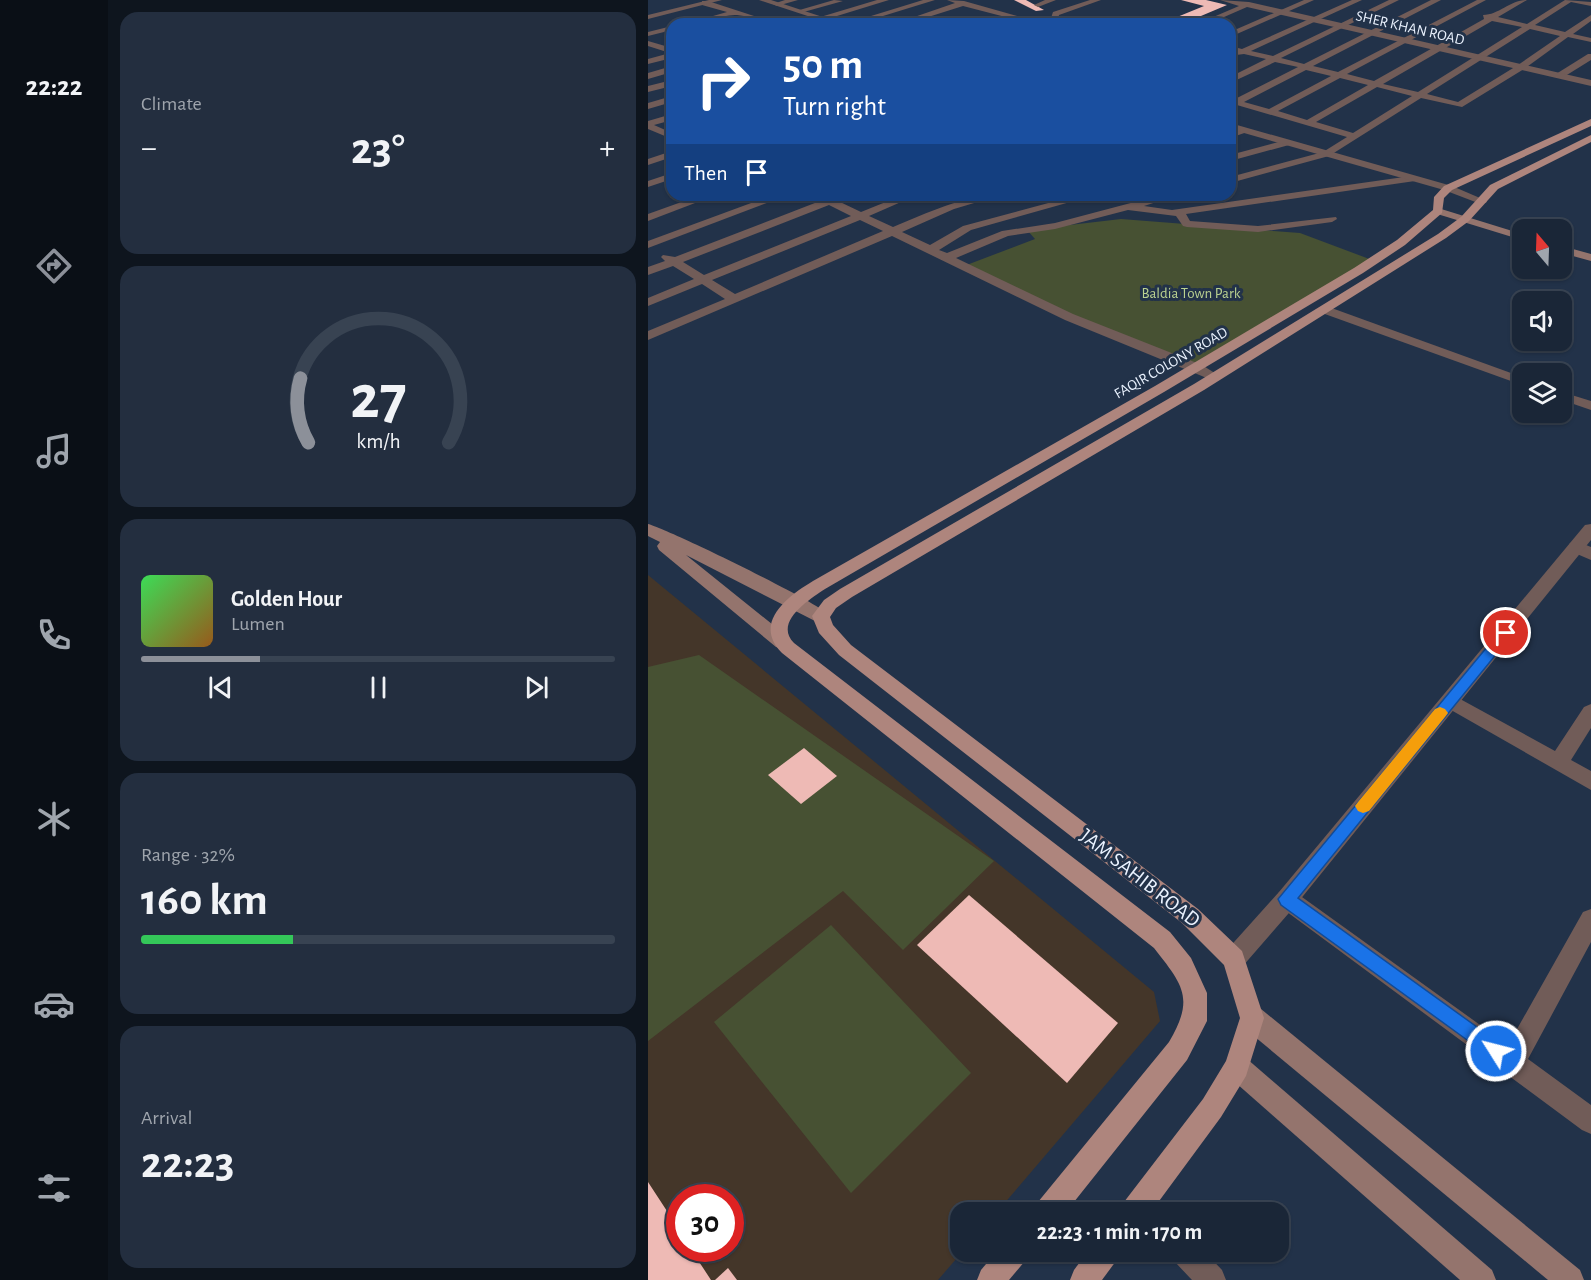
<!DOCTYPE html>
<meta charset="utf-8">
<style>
:root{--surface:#1a2637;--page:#232e3f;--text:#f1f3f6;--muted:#9fa5ad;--line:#384352;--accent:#8c9099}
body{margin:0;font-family:"Alegreya Sans",sans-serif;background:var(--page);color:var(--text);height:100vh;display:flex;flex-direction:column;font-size:22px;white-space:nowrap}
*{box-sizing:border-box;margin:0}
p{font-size:20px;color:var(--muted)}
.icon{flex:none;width:33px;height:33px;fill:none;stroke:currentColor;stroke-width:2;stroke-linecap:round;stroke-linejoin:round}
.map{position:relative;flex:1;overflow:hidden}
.drawer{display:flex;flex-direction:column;gap:12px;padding:12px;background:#0e151e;width:540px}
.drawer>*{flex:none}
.banner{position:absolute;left:18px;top:18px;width:570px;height:183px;border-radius:18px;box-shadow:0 2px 4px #0004,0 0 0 2px var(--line);background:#1a4fa0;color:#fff;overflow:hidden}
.needle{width:39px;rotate:341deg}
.tools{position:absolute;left:864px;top:219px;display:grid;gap:12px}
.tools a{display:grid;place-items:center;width:60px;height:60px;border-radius:12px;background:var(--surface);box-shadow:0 2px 4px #0004,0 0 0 2px var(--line);font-size:30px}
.speed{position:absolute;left:18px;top:1184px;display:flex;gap:12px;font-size:30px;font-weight:700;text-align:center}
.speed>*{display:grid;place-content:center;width:78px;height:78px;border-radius:50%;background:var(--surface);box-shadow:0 2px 4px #0004,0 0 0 2px var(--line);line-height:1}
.speed .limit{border:9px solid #d22;background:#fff;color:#111}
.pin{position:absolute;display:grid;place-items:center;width:51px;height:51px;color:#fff;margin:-26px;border:3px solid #fff;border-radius:50%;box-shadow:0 2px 6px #0007}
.me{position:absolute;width:66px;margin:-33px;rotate:306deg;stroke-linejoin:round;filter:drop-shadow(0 0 4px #0008)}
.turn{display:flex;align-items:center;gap:21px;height:126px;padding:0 18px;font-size:27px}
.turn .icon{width:78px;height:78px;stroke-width:2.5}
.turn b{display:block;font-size:42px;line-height:51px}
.then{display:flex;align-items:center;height:57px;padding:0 18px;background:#0003;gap:12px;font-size:22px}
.big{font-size:45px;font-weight:600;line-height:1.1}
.drawer .widget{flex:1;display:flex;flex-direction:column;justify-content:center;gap:9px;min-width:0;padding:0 21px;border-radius:18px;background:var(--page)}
.drawer .dial{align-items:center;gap:0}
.dial svg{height:156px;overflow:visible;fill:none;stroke:var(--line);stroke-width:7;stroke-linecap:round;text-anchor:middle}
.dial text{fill:var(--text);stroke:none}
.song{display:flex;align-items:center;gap:18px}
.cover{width:72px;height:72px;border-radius:9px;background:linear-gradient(135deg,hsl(130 70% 55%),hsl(30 70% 35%))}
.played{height:6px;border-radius:3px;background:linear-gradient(90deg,var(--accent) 25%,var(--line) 25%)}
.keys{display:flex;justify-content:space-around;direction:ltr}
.heat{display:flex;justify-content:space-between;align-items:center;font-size:33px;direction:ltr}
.charge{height:9px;border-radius:4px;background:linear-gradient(90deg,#34c759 32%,var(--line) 0)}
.trip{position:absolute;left:302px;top:1202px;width:339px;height:60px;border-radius:18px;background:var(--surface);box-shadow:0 2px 4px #0004,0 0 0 2px var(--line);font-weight:600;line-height:60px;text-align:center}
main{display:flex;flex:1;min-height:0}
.menu{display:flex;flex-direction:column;width:108px;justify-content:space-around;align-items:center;background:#0a0f16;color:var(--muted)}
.menu .icon{width:42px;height:42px}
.menu .selected{color:var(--accent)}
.menu b{font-size:27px;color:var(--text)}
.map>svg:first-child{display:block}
.education{fill:#443629;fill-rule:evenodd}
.green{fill:#475133}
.building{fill:#eebab5}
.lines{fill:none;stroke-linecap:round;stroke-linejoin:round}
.minor{fill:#715c58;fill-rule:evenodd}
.tertiary{fill:#715c58;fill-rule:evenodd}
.secondary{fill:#94746d;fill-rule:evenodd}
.primary{fill:#ae857d;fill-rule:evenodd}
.route{fill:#1a73e8;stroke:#114b97;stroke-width:1.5}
.slow{fill:#f59e0b}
.labels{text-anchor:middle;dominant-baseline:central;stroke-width:6;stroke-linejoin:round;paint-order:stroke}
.far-street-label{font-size:15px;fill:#eaf2fe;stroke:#223249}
.far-park-label{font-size:15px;fill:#bbd290;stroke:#223249}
.near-street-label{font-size:21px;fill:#eaf2fe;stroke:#223249}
</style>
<main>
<nav class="menu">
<b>22:22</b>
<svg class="icon selected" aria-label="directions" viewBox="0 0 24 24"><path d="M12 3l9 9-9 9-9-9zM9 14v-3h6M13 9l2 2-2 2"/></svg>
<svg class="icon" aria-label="music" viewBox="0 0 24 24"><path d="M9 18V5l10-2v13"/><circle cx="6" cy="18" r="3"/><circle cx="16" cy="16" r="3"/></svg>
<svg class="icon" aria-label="phone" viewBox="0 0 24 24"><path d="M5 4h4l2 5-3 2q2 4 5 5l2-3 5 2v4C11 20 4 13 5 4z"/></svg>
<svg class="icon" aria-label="climate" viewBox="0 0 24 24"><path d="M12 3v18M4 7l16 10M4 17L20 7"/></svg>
<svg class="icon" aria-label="car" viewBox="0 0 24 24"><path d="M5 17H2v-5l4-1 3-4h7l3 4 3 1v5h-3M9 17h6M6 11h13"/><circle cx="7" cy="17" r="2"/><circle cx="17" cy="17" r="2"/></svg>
<svg class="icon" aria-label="filters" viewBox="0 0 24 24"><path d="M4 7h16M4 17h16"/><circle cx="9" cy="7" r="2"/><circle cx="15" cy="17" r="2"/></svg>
</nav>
<section class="drawer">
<div class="widget"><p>Climate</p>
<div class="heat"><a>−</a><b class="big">23°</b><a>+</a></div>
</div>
<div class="widget dial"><svg viewBox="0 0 100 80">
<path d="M14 69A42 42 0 1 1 86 69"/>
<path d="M14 69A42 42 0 0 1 10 36" stroke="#8c9099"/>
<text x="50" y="56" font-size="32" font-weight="700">27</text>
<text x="50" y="72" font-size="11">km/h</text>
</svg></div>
<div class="widget">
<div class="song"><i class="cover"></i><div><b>Golden Hour</b><p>Lumen</p></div></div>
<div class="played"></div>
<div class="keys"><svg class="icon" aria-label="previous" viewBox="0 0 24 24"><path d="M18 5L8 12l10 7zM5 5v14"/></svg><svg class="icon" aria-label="pause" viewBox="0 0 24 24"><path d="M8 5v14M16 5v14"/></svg><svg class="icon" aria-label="next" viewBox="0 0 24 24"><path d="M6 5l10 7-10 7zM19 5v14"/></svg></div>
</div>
<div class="widget"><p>Range · 32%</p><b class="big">160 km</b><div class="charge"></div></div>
<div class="widget"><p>Arrival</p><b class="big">22:23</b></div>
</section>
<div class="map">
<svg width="943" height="1280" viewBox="0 0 943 1280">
<rect width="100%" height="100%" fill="#223249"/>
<path class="education" d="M0,575l506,417 6,29 -163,191h-37v39h3l-25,29h-290zM32,1197h50v51h-50z"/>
<g class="green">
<path d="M473,219l179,14 72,27 -175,108 -128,-51 -105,-51 71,-27 -8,-9z"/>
<path d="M51,655l295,206 -91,89 -60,-59 -195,150v-374z"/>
<path d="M183,925l140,148 -120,120 -137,-171z"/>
</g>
<g class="building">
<path d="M366,0h12l18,10 -8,1z"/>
<path d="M533,0h25l21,5 -45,19h-22l44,-18z"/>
<path d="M458,18l19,5v1l-32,-1z"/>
<path d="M156,748l33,28 -36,28 -33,-29z"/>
<path d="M321,895l149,128 -51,60 -150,-138z"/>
<path d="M0,1182l32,49v17h10l21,32h-63z"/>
<path d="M80,1268l9,12h-22z"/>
</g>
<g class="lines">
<g class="minor">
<path d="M137,0h13l-21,6 -4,-2z"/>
<path d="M186,0l9,1 -43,12 -4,-2z"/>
<path d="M229,0h12l-65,20 -7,-2z"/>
<path d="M275,0h12l-78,24h-12z"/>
<path d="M299,0l17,1 81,23h-13l-69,-18 -57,18h-12l61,-21z"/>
<path d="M397,0h11l-18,7 -4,-2z"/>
<path d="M442,0h11l-42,15 -2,9h-8l4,-12z"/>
<path d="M656,0h10l-84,37v-5z"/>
<path d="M704,0h10l-111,51 22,5 116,-56h10l-118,58 23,6 127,-64h10l-128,66 25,6 139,-72h9l-139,74 27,7 110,-62 -1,-4c16,0 27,-15 44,-15l-29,17 29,7 38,-24 26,2v4l-20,-4 -36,23 30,7 26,-17v6l-18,13 18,4v4l-23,-5 -44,32 -62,38 -41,-9 -92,58 -99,27v-6l93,-25 24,-15 -117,-34v-4h5l63,-32 -23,-5 -45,21v-6l36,-18 -22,-5 -8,1v-3l-6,-2v-4l12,3zM844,21l30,6 -104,65 -35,-8zM882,29l30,7 -42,29 -60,37 -31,-8zM658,70l25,6 -62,33 -25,-7zM692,78l28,7 -61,35 -29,-9zM729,87l35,9 -59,37 -37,-11z"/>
<path d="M54,1h6l71,23c-15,0 -28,-8 -42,-9 -15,-1 -35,9 -52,9l42,-12 -25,-7z"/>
<path d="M24,26v4l-24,6v-4z"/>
<path d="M0,41l24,7v10l-24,6v-5l22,-6 -22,-7z"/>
<path d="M940,54h3v6l-29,18h-6v-4z"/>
<path d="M24,66v6l-24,7v-6z"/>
<path d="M24,80v6l-24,6v-6z"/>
<path d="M24,96v6l-24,7v-6z"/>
<path d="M24,114v6l-18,5 18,8v6l-24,-10v-8z"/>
<path d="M594,129l8,2 -20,7v-6z"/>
<path d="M638,140l5,3 -2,2 -59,16v-6z"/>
<path d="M24,151v6l-24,8v-6z"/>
<path d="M763,176l5,3 -1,2 -229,33 4,7 68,5 78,-9 1,2 -5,3 -74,10 -71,-5 -4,-1 -7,-10 -48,-6 -73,19 -47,7 -52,22 117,56 129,51 19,12 -2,3 -5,1 -149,-61 -173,-84 -244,104v-9l77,-32 -23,-15 -54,22v-8l46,-19 -21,-13 -25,9v-8l17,-6 -4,-4 2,-2 12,2 145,-56 -8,-6 18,2 20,-2 -12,6 23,11 42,-17h14l-48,21 24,11c35,-14 70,-32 108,-32l-47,14 -52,23 28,13 33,-19 115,-31h17l-124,35 -32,20 8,3 55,-22 53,-8 106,-28h17l-34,11 28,4zM181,205l22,11 -147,59 -21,-13zM212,220l23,11 -148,63 -23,-14z"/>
<path d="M53,195h15l-68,26v-7z"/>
<path d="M125,195h15l-140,53v-7z"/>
<path d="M678,306l196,71v8l-200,-72 -2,-3z"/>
<path d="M914,392l29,9v9l-29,-10z"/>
<path d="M928,541l15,6v13l-21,-9 -2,-4 2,-4z"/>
<path d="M803,694l104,57 29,-44 7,-3v24l-20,32 20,11v19l-147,-84 -3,-5 3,-5z"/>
<path d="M639,889l8,3 213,153 75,-133 8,-3v33l-63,117 63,46v29l-9,-4 -303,-224 -3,-7 3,-7z"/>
<path d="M522,1251h34l18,19 4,10h-34l-18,-19z"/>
</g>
<g class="tertiary">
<path d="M61,0h13l-74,19v-4z"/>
<path d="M111,0h12l73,24h-12z"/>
<path d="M572,0l29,2 342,78v6l-344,-79 -39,17h-11l42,-18z"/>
<path d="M582,123l222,63 35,15 -1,2h-8l-34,-13 -214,-61z"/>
<path d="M24,173v6l-24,8v-6z"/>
<path d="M943,524v16l-296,366 -53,61 -8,3 -8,-3 -4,-8 4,-8 53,-59 306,-367z"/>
</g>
<g class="secondary">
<path d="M790,208l84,26v6l-88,-27 -1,-2z"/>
<path d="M914,246l29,8v7l-29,-8z"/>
<path d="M0,524c20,5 176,81 182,92l-3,5 -6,1 -6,-1 -129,-66 102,82 3,5 -3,5 -6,2 -6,-2 -117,-97 -2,-4 3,-4 -12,-6z"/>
<path d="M604,1006l9,3 319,261 4,10h-36l-305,-253 -3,-9 3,-9z"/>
<path d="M589,1054l9,4 246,212 4,10h-36l-232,-204 -4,-9 4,-9z"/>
</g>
<g class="primary">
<path d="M943,119v7l-139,64 -8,8 -2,15 -37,32 -42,28 -199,119 -339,197c-15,10 -52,33 -31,54l376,289 21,26 16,35v28l-20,39 -121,152h-32l4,-10 131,-160c26,-44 14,-57 -15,-94l-372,-295c-30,-30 6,-57 31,-72l342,-195 199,-118 43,-28 36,-30 1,-13 10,-11z"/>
<path d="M943,135v7l-93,47 -29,32 -23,17 -242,152 -352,207 -16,11 -6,9 3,8 18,20 347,264 44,42 22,67 -18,58 -25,41 -70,95h-31l4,-10 79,-103 23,-38 14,-43 -16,-53 -42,-42 -343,-268 -20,-22 -7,-17 12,-16 16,-11 354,-205 244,-150 23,-17 29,-32z"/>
<path d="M349,1251h32l-4,10 -16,19h-32l4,-10z"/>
<path d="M440,1251h32l-4,10 -14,19h-32l4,-10z"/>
</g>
</g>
<path class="route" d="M858,628l7,5 -2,3 -213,262 204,147 3,6 -3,7 -6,3 -215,-156 -3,-6 224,-270z"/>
<path class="slow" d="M792,707l5,2 3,4 -3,4 -76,94 -6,2 -5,-2 -3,-5 3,-4 77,-93z"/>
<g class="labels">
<g class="far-street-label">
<text transform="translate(762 28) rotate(13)">SHER KHAN ROAD</text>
<text transform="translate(523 363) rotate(-30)">FAQIR COLONY ROAD</text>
</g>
<g class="far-park-label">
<text x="543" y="293">Baldia Town Park</text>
</g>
<g class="near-street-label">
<text transform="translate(492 878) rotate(38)">JAM SAHIB ROAD</text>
</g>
</g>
</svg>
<div class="tools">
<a><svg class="needle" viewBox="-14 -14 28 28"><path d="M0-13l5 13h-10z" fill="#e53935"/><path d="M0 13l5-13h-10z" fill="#9fa5ad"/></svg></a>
<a><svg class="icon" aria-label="sound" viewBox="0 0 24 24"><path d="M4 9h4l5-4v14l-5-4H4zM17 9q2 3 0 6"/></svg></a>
<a><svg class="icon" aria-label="layers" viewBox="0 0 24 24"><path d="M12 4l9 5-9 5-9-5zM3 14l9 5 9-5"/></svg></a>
</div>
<div class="speed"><div class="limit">30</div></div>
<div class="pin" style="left:858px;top:633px;background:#d93025"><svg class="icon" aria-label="arrive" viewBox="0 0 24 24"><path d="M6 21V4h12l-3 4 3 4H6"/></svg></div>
<svg class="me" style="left:848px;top:1051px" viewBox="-20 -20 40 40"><circle r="17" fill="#1a73e8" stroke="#fff" stroke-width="3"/><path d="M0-11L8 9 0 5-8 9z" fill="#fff"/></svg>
<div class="trip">22:23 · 1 min · 170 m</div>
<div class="banner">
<div class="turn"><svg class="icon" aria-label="right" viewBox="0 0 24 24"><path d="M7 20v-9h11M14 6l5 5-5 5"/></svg><div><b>50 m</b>Turn right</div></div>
<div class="then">Then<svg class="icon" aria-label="arrive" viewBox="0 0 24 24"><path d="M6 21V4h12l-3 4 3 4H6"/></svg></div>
</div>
</div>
</main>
